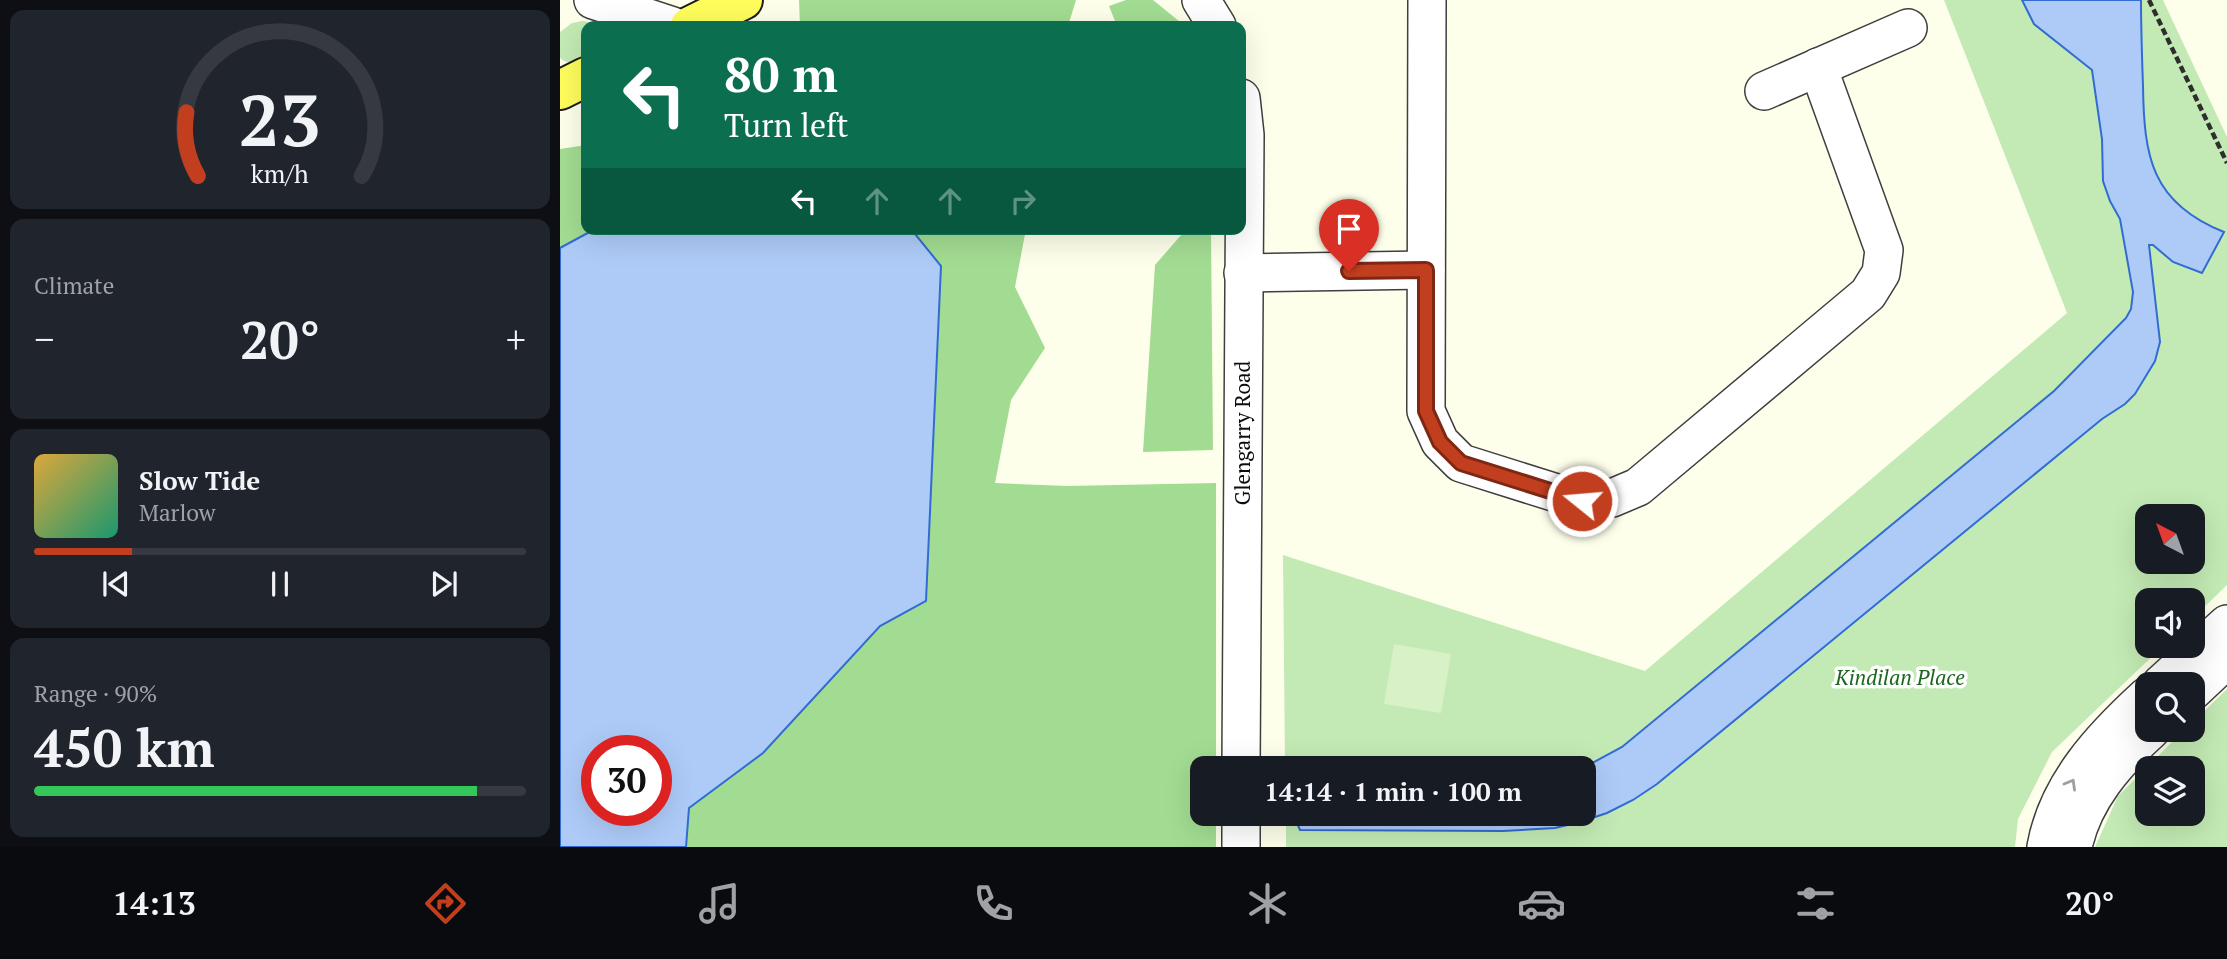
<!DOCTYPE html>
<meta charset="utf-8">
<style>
:root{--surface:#171b24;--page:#20242c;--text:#f1f3f6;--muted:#9ea1a6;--line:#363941;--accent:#c13e1f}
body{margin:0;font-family:"PT Serif",serif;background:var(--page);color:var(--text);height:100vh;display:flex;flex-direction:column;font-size:26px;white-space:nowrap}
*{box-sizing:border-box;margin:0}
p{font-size:23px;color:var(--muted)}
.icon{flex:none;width:38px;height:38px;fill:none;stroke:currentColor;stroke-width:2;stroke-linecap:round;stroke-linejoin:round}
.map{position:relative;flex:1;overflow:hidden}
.sheet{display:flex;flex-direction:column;gap:10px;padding:10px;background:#0d0f14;width:560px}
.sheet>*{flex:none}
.hud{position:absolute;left:21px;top:21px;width:665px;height:214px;border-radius:14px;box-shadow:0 7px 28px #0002;background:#0b6e4f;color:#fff;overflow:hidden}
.needle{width:46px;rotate:319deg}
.controls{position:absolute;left:1575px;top:504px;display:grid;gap:14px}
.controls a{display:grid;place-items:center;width:70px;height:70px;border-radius:14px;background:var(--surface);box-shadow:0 7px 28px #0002;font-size:35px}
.speed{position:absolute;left:21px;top:735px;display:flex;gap:14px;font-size:35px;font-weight:700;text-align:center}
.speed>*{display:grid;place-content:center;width:91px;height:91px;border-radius:50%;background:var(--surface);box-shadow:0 7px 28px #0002;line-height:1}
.speed .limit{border:10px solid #d22;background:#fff;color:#111}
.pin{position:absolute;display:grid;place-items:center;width:60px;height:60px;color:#fff;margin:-72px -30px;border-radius:50% 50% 50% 0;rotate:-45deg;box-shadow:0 0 7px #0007}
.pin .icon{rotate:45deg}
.me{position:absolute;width:77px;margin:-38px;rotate:287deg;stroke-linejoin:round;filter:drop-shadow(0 0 5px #0008)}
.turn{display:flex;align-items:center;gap:24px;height:147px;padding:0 28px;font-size:32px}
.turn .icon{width:91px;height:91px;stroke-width:2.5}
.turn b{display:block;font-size:49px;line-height:60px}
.lanes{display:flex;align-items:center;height:66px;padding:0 28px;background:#0003;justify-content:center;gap:35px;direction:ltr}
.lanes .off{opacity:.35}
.big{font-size:52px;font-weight:700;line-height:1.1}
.sheet .widget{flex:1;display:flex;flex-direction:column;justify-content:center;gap:10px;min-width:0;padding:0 24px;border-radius:14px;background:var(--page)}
.sheet .dial{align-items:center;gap:0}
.dial svg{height:182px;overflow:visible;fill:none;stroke:var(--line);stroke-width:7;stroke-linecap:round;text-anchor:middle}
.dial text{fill:var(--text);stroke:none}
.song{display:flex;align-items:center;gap:21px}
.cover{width:84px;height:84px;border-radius:10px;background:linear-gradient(135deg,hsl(40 70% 55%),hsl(160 70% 35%))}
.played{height:7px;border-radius:4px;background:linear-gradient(90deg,var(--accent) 20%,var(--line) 20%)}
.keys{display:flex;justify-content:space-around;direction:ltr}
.heat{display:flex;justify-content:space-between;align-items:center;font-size:38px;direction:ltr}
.charge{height:10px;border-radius:5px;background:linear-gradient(90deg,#34c759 90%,var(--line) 0)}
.trip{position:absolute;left:630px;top:756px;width:406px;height:70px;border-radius:14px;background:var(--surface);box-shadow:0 7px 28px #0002;font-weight:700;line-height:70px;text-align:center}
.menu{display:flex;height:112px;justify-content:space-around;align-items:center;background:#090b0e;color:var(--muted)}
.menu .icon{width:49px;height:49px}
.menu .selected{color:var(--accent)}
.menu b{font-size:32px;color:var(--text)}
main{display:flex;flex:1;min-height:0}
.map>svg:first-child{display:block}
.green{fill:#c3eab4;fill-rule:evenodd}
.forest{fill:#a2dc92}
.pitch{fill:#d8f1c6}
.water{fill:#aecbf8;stroke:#326cd2;stroke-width:2;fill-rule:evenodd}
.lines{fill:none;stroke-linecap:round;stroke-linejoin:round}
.minor-casing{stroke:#3f3f3f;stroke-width:40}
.major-casing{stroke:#1d1d1d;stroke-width:42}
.path{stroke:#2e2e2e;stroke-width:4.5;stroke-dasharray:7 3.5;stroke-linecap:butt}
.minor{stroke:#fff;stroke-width:37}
.major{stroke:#fefd5c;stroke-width:38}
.oneway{stroke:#9e9e9e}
.route-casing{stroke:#7d2814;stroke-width:18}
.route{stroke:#c13e1f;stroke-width:12}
.labels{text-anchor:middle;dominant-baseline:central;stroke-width:7;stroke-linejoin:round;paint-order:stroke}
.street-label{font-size:21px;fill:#0c0c0c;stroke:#fff}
.park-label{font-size:21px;font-style:italic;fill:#1a661d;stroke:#fff}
</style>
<main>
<section class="sheet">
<div class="widget dial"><svg viewBox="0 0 100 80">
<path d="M14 69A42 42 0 1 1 86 69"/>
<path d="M14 69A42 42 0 0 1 9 41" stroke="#c13e1f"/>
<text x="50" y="56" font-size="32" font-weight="700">23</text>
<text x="50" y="72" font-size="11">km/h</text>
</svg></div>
<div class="widget"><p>Climate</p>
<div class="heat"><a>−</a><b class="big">20°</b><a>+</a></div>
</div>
<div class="widget">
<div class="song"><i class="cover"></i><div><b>Slow Tide</b><p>Marlow</p></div></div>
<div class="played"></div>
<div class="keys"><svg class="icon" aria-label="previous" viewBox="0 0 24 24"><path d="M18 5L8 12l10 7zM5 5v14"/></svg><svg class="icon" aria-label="pause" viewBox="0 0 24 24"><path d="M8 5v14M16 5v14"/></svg><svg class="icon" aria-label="next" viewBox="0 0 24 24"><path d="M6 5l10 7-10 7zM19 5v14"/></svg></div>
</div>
<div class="widget"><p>Range · 90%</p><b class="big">450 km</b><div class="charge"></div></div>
</section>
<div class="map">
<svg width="1667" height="847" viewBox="0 0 1667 847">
<rect width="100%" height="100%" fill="#feffeb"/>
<g class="green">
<path d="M1384,0h219l64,137v448l-34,33v-18h-46v46h16l-111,106 -34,67 -3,28h-729v-33h298v-46h-299l-2,-213 362,116 422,-358zM1587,516h46v46h-46z"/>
<path d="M22,21l32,5h-28v31c-9,5 -17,9 -26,1v-26l12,-9z"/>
<path d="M1667,689v158h-132l23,-51 66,-66h9v-8zM1587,768h46v46h-46z"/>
</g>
<g class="forest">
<path d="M239,0h277l-8,26h-268z"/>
<path d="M566,0h27l32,26h-68l-8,-20z"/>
<path d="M26,145v84h9l-35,19v-99z"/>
<path d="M351,229h115l-11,58 30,61 -34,52 -16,83 72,3 149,-3v285h-14v46h14v33h-530l3,-39 74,-55 117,-127 46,-25 14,-335z"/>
<path d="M621,229h30l2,221 -70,2 12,-187 27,-31z"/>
</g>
<path class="pitch" d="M834,644l57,10 -10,59 -57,-9z"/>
<g class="water">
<path d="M1462,0h119c0,29 1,57 2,86 1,70 8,117 81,146l-22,41 -29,-11 -20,-17h-4l11,97 -5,19 -20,33 -10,10 -23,15 -445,365 -24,16 -26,13 -27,9 -25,6 -52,3 -203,-1 -7,-16h291l-1,-46 39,-21 432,-356 72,-73 5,-9 2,-17 -13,-73 -10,-18 -7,-20 -1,-42 -10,-69 -58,-46z"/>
<path d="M35,229h316l30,37 -15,335 -46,25 -117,127 -74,55 -3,39h-126v-599zM37,751h59v59h-59z"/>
</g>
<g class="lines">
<defs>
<g id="minor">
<path d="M33,0l80,26"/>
<path d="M641,0l16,26"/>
<path d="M867,0l-1,411 14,31 21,21 121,38 30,-3 26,-11 230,-193 13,-21 3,-23 -66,-183"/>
<path d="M1204,91l144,-63"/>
<path d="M681,98l4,37 -4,633"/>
<path d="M683,273l183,-3"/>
<path d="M1601,684l66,-60"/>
<path d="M1633,691l34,-32"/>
<path d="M681,847v-33"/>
<path d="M1486,847c11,-62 56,-110 101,-151"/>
<path d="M1513,847c10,-48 43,-85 78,-117"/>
</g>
<g id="major">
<path d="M130,26l53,-26"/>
<path d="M0,90l26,-13"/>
</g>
</defs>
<use href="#minor" class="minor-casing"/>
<use href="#major" class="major-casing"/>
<path class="path" d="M1589,0l78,163"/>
<use href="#minor" class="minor"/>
<use href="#major" class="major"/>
</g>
<defs><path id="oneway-chevron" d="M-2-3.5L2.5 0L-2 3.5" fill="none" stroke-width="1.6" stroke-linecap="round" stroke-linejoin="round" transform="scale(1.75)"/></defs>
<use class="oneway" href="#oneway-chevron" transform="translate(1511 784) rotate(-60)"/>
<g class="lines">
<defs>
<path id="route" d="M789,271l77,-1v141l14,31 21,21 121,38"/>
</defs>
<use href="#route" class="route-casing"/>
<use href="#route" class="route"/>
</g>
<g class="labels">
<g class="street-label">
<text transform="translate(682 433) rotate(-90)">Glengarry Road</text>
</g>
<g class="park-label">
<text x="1340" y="677">Kindilan Place</text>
</g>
</g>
</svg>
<div class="controls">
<a><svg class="needle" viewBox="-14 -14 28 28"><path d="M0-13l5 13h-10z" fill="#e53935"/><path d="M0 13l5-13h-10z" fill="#9ea1a6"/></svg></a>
<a><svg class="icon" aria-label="sound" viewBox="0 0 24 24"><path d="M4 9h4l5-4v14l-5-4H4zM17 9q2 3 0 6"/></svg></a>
<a><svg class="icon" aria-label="search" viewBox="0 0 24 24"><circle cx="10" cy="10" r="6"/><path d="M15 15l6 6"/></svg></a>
<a><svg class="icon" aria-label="layers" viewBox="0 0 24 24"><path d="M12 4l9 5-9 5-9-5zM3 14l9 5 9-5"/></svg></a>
</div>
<div class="speed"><div class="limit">30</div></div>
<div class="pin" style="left:789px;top:271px;background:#d93025"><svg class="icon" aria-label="arrive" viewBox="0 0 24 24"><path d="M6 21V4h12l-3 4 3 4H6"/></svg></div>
<svg class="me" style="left:1022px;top:501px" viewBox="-20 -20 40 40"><circle r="17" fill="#c13e1f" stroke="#fff" stroke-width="3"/><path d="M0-11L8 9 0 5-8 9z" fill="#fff"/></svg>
<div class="trip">14:14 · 1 min · 100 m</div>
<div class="hud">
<div class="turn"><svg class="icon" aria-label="left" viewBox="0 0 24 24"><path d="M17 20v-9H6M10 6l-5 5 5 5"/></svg><div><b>80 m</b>Turn left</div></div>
<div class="lanes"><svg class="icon" aria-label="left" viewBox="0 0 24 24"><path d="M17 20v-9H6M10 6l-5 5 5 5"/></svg><svg class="icon off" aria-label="ahead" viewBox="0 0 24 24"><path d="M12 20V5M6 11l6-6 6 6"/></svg><svg class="icon off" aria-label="ahead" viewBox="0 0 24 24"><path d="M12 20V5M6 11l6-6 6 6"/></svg><svg class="icon off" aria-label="right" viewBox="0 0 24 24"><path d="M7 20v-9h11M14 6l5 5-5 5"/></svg></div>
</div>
</div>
</main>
<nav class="menu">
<b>14:13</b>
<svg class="icon selected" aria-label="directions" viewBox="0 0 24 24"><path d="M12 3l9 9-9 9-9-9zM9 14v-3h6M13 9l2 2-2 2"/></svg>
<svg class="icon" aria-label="music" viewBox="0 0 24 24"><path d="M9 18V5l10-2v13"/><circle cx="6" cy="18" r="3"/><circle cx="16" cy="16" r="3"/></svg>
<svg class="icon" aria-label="phone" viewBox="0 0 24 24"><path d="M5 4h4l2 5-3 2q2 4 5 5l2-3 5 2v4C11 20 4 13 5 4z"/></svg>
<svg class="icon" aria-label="climate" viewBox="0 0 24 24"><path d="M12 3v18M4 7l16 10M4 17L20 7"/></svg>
<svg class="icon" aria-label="car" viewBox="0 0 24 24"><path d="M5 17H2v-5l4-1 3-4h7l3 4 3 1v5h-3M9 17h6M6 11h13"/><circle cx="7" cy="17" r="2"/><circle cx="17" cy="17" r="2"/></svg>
<svg class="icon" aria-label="filters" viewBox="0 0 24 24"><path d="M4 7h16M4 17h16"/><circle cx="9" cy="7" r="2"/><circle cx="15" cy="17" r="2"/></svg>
<b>20°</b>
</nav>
